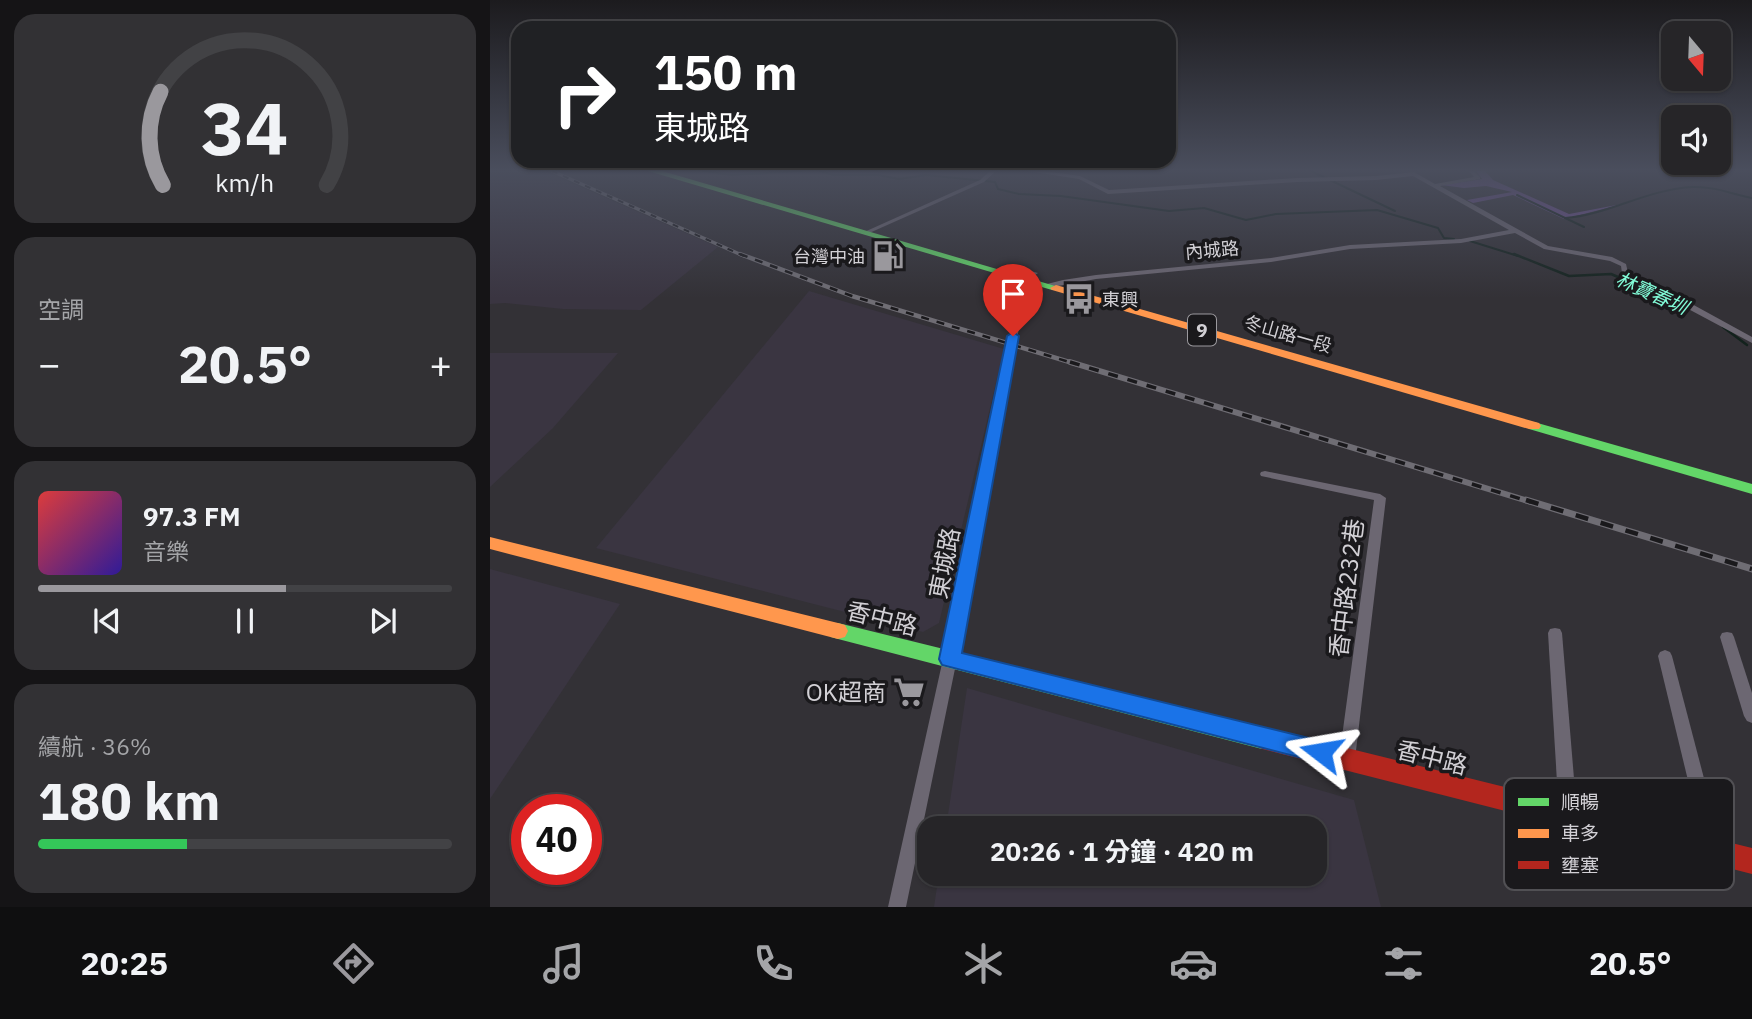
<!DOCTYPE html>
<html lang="zh-TW">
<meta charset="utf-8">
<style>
:root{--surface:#262528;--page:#323134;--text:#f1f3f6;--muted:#a4a5a8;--line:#424245;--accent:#9a989d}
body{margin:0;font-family:"IBM Plex Sans","Noto Sans TC",sans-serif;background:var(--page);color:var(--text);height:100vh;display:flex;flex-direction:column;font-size:26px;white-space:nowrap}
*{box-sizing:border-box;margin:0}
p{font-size:23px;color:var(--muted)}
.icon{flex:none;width:38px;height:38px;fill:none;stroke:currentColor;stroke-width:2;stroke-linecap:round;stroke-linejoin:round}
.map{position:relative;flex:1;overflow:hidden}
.panel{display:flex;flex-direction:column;gap:14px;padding:14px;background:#151416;width:490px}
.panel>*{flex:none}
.hud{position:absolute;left:21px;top:21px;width:665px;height:147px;border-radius:21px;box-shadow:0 2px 5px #0004,0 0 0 2px var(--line);background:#202124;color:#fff;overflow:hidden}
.needle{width:46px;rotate:161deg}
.fabs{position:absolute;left:1171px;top:21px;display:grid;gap:14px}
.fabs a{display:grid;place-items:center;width:70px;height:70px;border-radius:14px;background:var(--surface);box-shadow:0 2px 5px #0004,0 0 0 2px var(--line);font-size:35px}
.speed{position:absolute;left:21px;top:794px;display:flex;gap:14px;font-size:35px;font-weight:700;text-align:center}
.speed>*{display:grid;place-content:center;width:91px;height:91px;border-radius:50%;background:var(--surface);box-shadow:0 2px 5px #0004,0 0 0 2px var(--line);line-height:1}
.speed .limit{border:10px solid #d22;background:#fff;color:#111}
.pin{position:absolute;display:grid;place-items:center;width:60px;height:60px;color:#fff;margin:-72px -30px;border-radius:50% 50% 50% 0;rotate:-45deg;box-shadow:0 0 7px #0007}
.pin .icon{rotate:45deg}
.me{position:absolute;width:77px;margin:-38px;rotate:284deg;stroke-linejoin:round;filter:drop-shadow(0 0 5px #0008)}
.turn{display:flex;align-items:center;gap:24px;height:147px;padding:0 28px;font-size:32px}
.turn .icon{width:91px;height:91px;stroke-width:2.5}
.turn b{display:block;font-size:49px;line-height:60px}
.big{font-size:52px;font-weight:700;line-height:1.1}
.panel .widget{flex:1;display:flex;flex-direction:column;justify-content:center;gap:10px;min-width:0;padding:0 24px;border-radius:21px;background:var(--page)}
.panel .dial{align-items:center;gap:0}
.dial svg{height:182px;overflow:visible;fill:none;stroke:var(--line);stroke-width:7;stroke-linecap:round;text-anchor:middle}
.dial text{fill:var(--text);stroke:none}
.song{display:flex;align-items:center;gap:21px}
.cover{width:84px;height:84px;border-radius:10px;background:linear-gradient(135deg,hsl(0 70% 55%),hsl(250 70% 35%))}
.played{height:7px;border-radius:4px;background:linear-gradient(90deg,var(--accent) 60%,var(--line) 60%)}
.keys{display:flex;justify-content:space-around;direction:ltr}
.heat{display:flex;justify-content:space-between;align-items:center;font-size:38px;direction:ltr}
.charge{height:10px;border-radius:5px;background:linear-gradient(90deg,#34c759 36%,var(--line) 0)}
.trip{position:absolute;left:427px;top:816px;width:410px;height:70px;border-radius:21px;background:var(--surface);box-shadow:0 2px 5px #0004,0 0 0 2px var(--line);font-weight:700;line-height:70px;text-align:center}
.tabs{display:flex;height:112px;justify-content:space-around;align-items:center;background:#0f0f10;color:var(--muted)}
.tabs .icon{width:49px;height:49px}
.tabs .current{color:var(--accent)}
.tabs b{font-size:32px;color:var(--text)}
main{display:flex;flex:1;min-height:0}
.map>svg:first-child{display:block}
.built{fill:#3a3541}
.forest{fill:#6f5093}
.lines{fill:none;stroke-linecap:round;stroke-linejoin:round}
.stream-far1{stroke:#13221d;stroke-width:2}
.stream{stroke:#13221d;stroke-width:2.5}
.street{fill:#6c6772;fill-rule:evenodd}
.fast{fill:#63d668;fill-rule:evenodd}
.slow{fill:#ff974d;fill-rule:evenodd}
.jam{fill:#b3261e;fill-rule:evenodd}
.rail-far3-casing{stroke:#6f6d74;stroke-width:3.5}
.rail-far2-casing{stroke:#6f6d74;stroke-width:4.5}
.rail-far1-casing{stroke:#6f6d74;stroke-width:6}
.rail-casing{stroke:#6f6d74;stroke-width:7}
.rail-far3{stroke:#1a191c;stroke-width:2;stroke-dasharray:6;stroke-linecap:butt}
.rail-far2{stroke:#1a191c;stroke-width:2.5;stroke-dasharray:8;stroke-linecap:butt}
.rail-far1{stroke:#1a191c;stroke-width:3.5;stroke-dasharray:10;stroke-linecap:butt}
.rail{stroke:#1a191c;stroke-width:4.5;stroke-dasharray:13;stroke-linecap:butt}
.route{fill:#1a73e8;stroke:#114b97;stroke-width:2}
.labels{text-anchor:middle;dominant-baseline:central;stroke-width:7;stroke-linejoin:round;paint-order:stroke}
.far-street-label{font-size:18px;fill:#d2d0d5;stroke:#1a191c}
.far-poi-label{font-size:18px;fill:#d2d0d5;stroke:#1a191c;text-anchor:end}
.far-water-label{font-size:19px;font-style:italic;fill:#82fcd8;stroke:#1a191c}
.shield{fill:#1a191c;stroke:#9b999e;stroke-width:2}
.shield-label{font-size:19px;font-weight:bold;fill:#d2d0d5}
.near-street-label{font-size:24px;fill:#d2d0d5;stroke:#1a191c}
.near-poi-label{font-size:24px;fill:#d2d0d5;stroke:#1a191c;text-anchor:end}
.key{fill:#1a191c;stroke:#515054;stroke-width:2}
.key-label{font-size:19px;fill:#d2d0d5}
</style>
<main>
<section class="panel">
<div class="widget dial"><svg viewBox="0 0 100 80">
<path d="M14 69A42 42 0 1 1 86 69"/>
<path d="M14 69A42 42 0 0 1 13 28" stroke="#9a989d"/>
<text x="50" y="56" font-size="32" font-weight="700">34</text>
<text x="50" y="72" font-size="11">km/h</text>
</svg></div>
<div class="widget"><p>空調</p>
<div class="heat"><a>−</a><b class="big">20.5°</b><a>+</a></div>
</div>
<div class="widget">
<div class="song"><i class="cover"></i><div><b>97.3 FM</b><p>音樂</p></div></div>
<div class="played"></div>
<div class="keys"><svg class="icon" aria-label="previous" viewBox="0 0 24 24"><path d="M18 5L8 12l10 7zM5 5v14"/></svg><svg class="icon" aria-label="pause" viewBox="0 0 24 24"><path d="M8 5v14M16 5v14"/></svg><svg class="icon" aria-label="next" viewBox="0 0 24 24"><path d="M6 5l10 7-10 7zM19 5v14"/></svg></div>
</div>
<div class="widget"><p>續航 · 36%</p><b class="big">180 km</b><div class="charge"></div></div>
</section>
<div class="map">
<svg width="1262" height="907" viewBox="0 0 1262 907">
<rect width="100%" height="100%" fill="#333136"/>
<g class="built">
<path d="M0,171h55l173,76 -77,63 -78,-1 -58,-6 -15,1z"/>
<path d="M319,291l195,58 -65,274 -16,9 -327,-84z"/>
<path d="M0,353h128l-65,75 -63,59z"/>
<path d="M0,569l130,35 -130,195z"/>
<path d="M477,688l387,112 27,107h-447l5,-34h375v-45h-368z"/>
</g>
<path class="forest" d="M986,171h9l8,9 76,34 58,-11 -63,16 -51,-24 -40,8 -6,-3 45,-8 -26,-6 -22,2 -23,-3 41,-6z"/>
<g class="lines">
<g class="stream-far1">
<path d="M213,171l28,4 71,-4"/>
<path d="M330,171l13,4h45l21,4 27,-4 69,7 3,7 21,5 42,2 108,15 35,-3 42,12 30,-6 101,-4 61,18 6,10 10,1"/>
<path d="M821,171l84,40"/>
<path d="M1027,195l67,32"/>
<path d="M1075,218c43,-3 82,-29 128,-31 20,-1 39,7 59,11"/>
<path d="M980,241l48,15"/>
</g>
<g class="stream">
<path d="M1024,254l55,22 42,-2 59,25"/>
<path d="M1233,327l24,18"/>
</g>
<g class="street">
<path d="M500,171h6l-12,11 -117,52 -5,-1 118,-53z"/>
<path d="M537,171h17l36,5 29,14 188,-12 79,-2 38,-4 21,12 39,-7 -5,-6h5l6,6v2l-40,7 108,60 64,11 14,7 3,13 41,15 82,45v6l-88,-47 -41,-16 -2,-14 -11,-5 -66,-12 -29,-16 -54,10 -111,6 -79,13 -175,17 -49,9v-4l16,-4 33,-5 175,-17 79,-13 111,-6 48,-9 -96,-54 -37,4 -79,2 -189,12 -29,-15z"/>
<path d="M541,271l7,2 -10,7 -71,379 -51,248h-18l55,-248 78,-380z"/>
<path d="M775,471l115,23 6,4 -31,261 -2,5 -6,2 -6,-2 -2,-5 35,-259 -113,-24 -1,-2 1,-2z"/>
<path d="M1065,628l5,1 2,4 15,182 -3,6 -6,2 -6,-2 -3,-6 -11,-182 2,-4z"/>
<path d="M1237,632l5,1 2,4 18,56v30l-5,-2 -3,-5 -24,-79 2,-4z"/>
<path d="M1175,650l5,2 2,4 51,195 -3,6 -6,3 -6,-3 -3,-6 -47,-195 2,-4z"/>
</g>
<g class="fast">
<path d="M158,171h14l400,117 -10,2z"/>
<path d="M1044,422l218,62v10l-223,-65 -2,-3 2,-3z"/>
<path d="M348,623l424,104 8,4 4,7 -4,7 -8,4 -424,-110 -7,-2 -3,-6 3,-6z"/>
</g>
<g class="slow">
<path d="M566,285l483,138 2,3 -2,3h-10l-477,-139 -2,-2z"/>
<path d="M0,537l348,86 7,2 3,6 -3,6 -7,2 -348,-90z"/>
</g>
<path class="jam" d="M772,727l490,121v26l-490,-125 -8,-4 -4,-7 4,-7z"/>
<defs>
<path id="rail-far3" d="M62,171l192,85"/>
<path id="rail-far2" d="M250,254l112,42 224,68"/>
<path id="rail-far1" d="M580,362l461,140"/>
<path id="rail" d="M1036,500l226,69"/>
</defs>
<use href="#rail-far3" class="rail-far3-casing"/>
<use href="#rail-far2" class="rail-far2-casing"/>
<use href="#rail-far1" class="rail-far1-casing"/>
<use href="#rail" class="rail-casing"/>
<use href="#rail-far3" class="rail-far3"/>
<use href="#rail-far2" class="rail-far2"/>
<use href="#rail-far1" class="rail-far1"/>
<use href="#rail" class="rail"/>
</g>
<linearGradient id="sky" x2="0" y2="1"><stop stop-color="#1c1b1e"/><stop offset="0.57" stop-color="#4a4e5d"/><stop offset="1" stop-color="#4a4e5d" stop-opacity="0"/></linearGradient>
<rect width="1262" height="298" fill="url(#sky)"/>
<path class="route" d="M523,332l6,4 -57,317 359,88 9,4 3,7 -3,8 -9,3 -379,-98 -3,-6 68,-323z"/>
<defs>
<symbol id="fuel-bare" viewBox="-9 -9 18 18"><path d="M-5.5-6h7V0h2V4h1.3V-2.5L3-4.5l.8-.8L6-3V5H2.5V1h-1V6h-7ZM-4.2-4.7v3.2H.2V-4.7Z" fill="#9a989d" stroke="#1a191c" stroke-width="2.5" paint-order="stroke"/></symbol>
<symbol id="bus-bare" viewBox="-9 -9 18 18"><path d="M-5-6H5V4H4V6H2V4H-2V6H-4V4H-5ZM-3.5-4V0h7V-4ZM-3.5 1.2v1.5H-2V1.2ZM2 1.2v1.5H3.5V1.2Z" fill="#9a989d" stroke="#1a191c" stroke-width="2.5" paint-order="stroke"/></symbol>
<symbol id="supermarket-bare" viewBox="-9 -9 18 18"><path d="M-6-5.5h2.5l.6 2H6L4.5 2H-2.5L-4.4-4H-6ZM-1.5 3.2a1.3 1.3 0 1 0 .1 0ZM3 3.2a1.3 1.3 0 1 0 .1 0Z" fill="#9a989d" stroke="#1a191c" stroke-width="2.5" paint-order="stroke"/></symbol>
</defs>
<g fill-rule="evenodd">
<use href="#fuel-bare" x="376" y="234" width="44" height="44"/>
<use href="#bus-bare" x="567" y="277" width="44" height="44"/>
<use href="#supermarket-bare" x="397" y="670" width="44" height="44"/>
</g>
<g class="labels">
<g class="far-street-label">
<text transform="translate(722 250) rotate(-5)">內城路</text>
<text transform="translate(798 334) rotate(16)">冬山路一段</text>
</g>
<g class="far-poi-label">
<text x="375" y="256">台灣中油</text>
<text x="612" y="299" text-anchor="start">東興</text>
</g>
<g class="far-water-label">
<text transform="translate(1162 293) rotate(24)">林寶春圳</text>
</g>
<rect class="shield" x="698" y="314.5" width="28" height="31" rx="5"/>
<g class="shield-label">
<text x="712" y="330">9</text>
</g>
<g class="near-street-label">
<text transform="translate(454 563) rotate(-79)">東城路</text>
<text transform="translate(856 588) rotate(-83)">香中路232巷</text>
<text transform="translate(392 618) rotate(14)">香中路</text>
<text transform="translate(942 757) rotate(14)">香中路</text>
</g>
<g class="near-poi-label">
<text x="396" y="692">OK超商</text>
</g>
</g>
<rect x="1014" y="778" width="230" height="112" rx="10" class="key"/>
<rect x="1028" y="798" width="31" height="8" fill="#63d668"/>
<rect x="1028" y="829" width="31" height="9" fill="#ff974d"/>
<rect x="1028" y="861" width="31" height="8" fill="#b3261e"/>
<g class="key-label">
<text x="1071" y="809">順暢</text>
<text x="1071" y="840">車多</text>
<text x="1071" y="872">壅塞</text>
</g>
</svg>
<div class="fabs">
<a><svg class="needle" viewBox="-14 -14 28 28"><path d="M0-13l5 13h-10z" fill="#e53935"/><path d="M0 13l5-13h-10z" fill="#a4a5a8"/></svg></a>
<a><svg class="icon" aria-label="sound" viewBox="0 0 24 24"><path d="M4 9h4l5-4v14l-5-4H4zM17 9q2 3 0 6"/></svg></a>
</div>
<div class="speed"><div class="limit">40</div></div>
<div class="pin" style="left:523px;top:336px;background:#d93025"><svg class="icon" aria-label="arrive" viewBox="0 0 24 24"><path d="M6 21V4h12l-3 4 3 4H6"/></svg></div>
<svg class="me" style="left:831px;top:752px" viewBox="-20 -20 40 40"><path d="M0-17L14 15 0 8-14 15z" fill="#1a73e8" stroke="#fff" stroke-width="4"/></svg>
<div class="trip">20:26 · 1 分鐘 · 420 m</div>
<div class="hud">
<div class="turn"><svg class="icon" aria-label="right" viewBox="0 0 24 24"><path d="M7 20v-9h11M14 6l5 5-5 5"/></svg><div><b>150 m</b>東城路</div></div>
</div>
</div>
</main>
<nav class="tabs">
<b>20:25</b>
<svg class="icon current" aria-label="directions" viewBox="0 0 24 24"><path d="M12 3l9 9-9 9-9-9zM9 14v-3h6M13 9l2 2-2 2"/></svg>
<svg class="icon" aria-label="music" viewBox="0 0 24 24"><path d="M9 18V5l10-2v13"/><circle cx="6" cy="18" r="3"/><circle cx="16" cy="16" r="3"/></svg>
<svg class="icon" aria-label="phone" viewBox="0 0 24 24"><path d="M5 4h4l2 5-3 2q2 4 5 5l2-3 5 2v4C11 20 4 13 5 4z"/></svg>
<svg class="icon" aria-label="climate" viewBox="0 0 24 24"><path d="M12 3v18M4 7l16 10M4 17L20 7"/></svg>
<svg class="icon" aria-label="car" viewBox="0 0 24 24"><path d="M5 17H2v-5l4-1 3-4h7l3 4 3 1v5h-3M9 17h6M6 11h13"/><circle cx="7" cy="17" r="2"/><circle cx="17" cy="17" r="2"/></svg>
<svg class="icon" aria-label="filters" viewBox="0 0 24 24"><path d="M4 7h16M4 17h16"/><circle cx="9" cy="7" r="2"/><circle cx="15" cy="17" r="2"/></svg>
<b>20.5°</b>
</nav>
